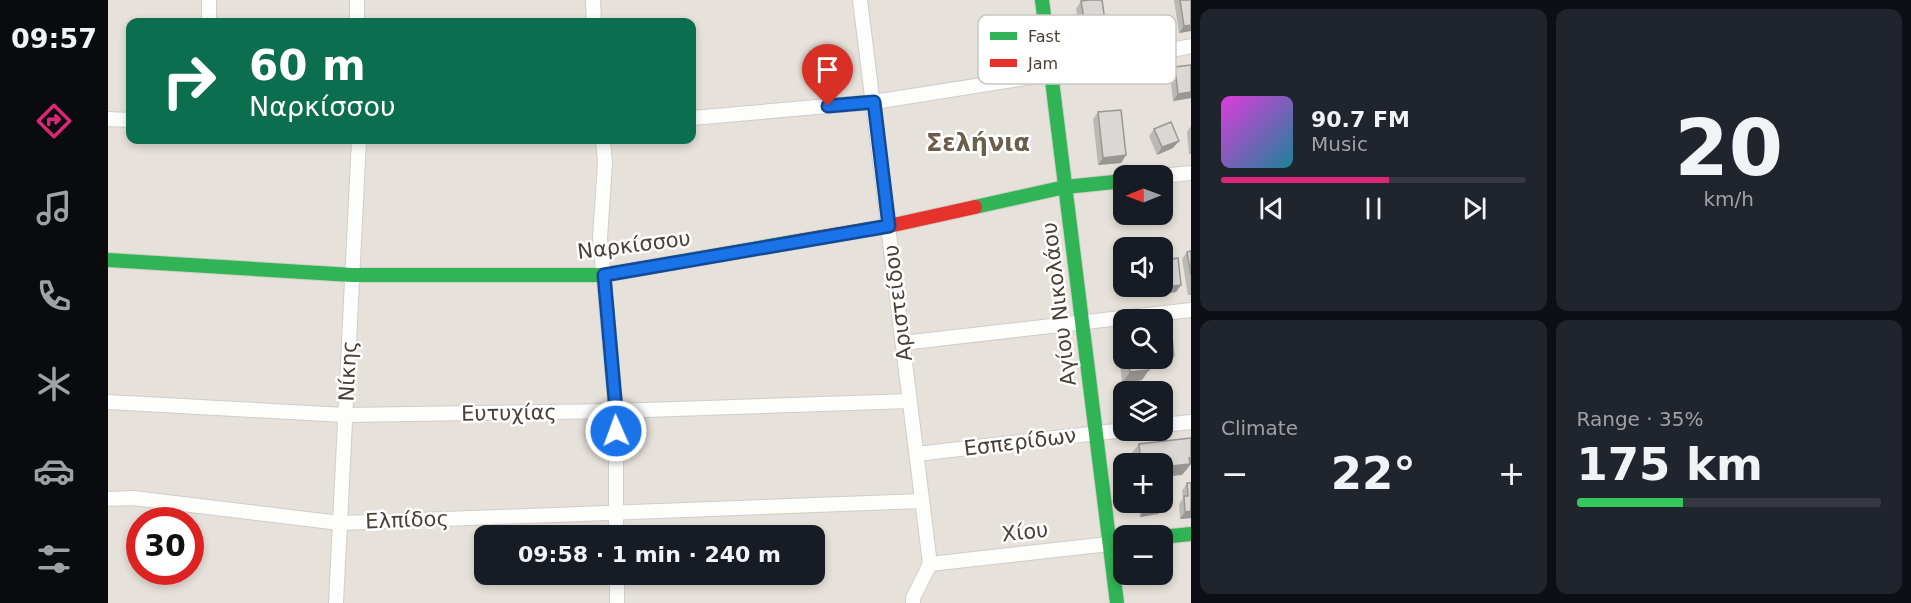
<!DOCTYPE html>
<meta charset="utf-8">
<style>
:root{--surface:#171b24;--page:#20242c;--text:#f1f3f6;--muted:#9ea1a6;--line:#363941;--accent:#db2777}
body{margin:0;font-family:"DejaVu Sans",sans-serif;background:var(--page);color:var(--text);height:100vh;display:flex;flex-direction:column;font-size:22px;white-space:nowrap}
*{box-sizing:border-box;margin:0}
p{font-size:20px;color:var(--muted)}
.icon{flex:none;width:33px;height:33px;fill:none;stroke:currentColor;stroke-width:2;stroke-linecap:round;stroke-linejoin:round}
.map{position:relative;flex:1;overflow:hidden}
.side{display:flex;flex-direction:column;gap:9px;padding:9px;background:#0d0f14;width:720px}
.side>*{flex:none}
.banner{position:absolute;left:18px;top:18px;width:570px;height:126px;border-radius:12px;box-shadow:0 3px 9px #0003;background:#0b6e4f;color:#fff;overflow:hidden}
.needle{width:39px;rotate:269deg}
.fabs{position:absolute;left:1005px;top:165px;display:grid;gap:12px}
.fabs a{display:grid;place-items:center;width:60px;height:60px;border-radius:12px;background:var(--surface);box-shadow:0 3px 9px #0003;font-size:30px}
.speed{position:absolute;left:18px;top:507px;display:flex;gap:12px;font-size:30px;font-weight:700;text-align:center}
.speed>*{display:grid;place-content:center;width:78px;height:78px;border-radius:50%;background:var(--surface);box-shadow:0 3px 9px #0003;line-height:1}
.speed .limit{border:9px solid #d22;background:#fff;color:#111}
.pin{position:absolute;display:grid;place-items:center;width:51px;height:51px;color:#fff;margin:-62px -26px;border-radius:50% 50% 50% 0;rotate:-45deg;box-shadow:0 0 6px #0007}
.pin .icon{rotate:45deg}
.me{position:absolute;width:66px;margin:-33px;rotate:358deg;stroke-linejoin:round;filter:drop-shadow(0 0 4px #0008)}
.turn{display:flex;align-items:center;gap:21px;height:126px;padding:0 24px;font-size:27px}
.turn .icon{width:78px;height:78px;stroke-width:2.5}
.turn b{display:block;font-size:42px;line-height:51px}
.big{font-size:45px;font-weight:700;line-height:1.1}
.side .widget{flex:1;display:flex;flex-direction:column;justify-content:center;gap:9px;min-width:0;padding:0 21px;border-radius:12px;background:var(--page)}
.side .dial{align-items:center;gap:0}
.dial b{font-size:78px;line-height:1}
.song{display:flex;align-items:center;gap:18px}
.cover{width:72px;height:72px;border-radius:9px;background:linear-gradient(135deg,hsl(300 70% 55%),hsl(190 70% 35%))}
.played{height:6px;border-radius:3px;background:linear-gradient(90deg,var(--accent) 55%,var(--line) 55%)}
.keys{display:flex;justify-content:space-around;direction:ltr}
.heat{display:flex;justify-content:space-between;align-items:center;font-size:33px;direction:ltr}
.charge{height:9px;border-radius:4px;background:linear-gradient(90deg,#34c759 35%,var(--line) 0)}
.side .tiles{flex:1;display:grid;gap:9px;grid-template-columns:repeat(2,1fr)}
.trip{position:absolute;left:366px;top:525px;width:351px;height:60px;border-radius:12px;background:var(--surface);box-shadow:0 3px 9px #0003;font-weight:700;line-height:60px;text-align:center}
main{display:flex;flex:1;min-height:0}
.tabs{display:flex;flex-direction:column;width:108px;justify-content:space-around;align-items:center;background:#090b0e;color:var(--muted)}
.tabs .icon{width:42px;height:42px}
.tabs .active{color:var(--accent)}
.tabs b{font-size:27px;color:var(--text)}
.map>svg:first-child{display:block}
.residential{fill:#e6e1da;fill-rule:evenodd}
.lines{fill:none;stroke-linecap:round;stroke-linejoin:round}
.street-casing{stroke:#d0ceca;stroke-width:16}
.fast-casing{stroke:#d3cec5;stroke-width:16}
.jam-casing{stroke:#d3cec5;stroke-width:16}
.street{stroke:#fdfdfc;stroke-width:14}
.fast{stroke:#30b455;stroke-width:14}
.jam{stroke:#e5322d;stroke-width:14}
.wall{fill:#bbb9b6}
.shaded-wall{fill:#999694}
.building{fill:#dad7d4;stroke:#999694;stroke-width:1.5}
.route-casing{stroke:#114b97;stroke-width:15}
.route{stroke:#1a73e8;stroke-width:10}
.labels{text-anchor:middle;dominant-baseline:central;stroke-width:5;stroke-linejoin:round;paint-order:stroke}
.street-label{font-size:21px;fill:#494138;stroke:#fff}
.quarter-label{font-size:24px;font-weight:bold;fill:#6c5e4f;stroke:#fff}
.key{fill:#fff;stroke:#c8c6c3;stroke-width:1.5}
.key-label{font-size:16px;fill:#494138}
</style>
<main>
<nav class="tabs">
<b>09:57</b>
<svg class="icon active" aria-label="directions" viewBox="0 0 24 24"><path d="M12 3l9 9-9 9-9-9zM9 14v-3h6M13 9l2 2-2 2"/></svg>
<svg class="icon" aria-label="music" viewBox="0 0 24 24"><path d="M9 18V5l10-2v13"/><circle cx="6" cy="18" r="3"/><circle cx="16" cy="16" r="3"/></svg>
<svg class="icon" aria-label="phone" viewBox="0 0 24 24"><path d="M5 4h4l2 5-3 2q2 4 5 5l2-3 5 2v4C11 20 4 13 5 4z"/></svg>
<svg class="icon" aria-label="climate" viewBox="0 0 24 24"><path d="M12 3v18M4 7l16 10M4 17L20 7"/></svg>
<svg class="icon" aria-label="car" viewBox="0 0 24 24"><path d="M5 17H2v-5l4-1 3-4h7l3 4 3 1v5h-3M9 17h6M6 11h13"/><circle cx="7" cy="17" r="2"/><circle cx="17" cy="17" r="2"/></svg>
<svg class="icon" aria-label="filters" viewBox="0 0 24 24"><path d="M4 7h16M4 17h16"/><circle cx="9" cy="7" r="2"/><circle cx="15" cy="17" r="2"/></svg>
</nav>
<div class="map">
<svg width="1083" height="603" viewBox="0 0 1083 603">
<rect width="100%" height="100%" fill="#f2f0ed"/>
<path class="residential" d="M0,0h1083v603h-1083zM22,22h562v118h-562zM1016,176h38v38h-38zM1016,248h38v38h-38zM1016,320h38v38h-38zM1016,392h38v38h-38zM1016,464h38v38h-38zM32,520h50v52h-50zM376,536h330v38h-330zM1016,536h38v38h-38z"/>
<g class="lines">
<defs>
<g id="street">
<path d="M101,0v22"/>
<path d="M249,0v22"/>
<path d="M485,0l1,22"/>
<path d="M752,0l70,564 -17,34v5"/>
<path d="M584,118l182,-16 177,-28 140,-28"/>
<path d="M0,119l22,1"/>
<path d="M495,140l2,23 -5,75 16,173v125"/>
<path d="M1054,176l29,-3"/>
<path d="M795,343l288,-33"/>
<path d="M0,402l237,13 271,-4 294,-10"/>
<path d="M1054,425l29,-3"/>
<path d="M809,454l207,-24"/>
<path d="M0,499l25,-1 207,25 582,-22"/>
<path d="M822,564l179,-20"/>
<path d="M509,574v29"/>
<path d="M228,603l23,-463"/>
</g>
<g id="fast">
<path d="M934,0l75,603"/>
<path d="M867,207l90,-20 59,-6"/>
<path d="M0,260l244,15h252l195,-34"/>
<path d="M1054,537l29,-3"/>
</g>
<path id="jam" d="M691,241l90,-15 86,-19"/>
</defs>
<use href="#street" class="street-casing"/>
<use href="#fast" class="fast-casing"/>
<use href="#jam" class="jam-casing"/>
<use href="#street" class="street"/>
<use href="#fast" class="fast"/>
<use href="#jam" class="jam"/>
</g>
<g class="wall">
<path d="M1066,0h17v31l-12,2z"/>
<path d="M973,1l21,40 -21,3 -5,-35z"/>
<path d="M1083,65v33l-18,3 -3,-27 5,-7z"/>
<path d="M990,112l28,43 -5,8 -23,2 -5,-46z"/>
<path d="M1083,126v28h-2l-2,-22z"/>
<path d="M1046,129l19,19 -16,7 -8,-19z"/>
<path d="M1083,251v44h-3l-6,-36 5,-7z"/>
<path d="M1073,285l-5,7 -23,3 -2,-9z"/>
<path d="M1016,335v23h38l12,-2 -7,11 -18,2 -7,11 -20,3 -4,-40z"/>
<path d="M1031,444l49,24 -1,1 -5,6 -20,-11h-30l-1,-10z"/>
<path d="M1079,483l4,35 -11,1 -1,-15 4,-6 -1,-7z"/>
<path d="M1030,502h22l1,9 -3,3 -18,3z"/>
</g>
<g class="shaded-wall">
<path d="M1083,25v6l-12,2 5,-7z"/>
<path d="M999,34l-5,7 -21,3 6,-7z"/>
<path d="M1083,92v6l-18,3 5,-7z"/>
<path d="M1071,141l-6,7 -16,7 5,-8z"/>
<path d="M1018,155l-5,8 -23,2 5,-7z"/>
<path d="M1073,285l-5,7 -23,3 5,-7z"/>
<path d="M1066,356l-7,11 -27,3 8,-11 14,-1z"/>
<path d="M1041,370l-7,10 -20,3 8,-11z"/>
<path d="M1083,458v6l-9,11 -20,2v-10z"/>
<path d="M1053,511l-3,3 -18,3 2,-4z"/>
<path d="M1083,511v7l-11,1 5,-7z"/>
</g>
<g class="building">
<path d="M982,0h12l5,34 -20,3 -6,-36z"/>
<path d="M1072,0h11v25l-7,1z"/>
<path d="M1083,65v27l-13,2 -3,-27z"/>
<path d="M1013,110l5,45 -23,3 -5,-46z"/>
<path d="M1063,122l8,19 -17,6 -8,-18z"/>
<path d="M1083,251v24l-4,-23z"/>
<path d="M1070,258l3,27 -23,3v-2h4v-25z"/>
<path d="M1063,327l3,29 -12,2v-30z"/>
<path d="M1020,358h27l-7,1 1,11 -19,2z"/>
<path d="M1083,438v20h-2l1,6 -28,3v-3h-21l-2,-20z"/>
<path d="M1079,483h4v28l-6,1 -1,-16h4z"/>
<path d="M1033,502h19l1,9 -19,2z"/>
</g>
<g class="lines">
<defs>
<path id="route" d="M508,431v-20l-12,-136 285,-49 -15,-124 -46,4"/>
</defs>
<use href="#route" class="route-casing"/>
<use href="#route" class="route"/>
</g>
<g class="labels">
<g class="street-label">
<text transform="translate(526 245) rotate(-7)">Ναρκίσσου</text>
<text transform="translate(790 303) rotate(-97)">Αριστείδου</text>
<text transform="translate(951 304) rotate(-97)">Αγίου Νικολάου</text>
<text transform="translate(240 371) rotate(-87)">Νίκης</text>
<text transform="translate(401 413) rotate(-1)">Ευτυχίας</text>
<text transform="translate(912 442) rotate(-7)">Εσπερίδων</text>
<text transform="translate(299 520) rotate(-2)">Ελπίδος</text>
<text transform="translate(917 532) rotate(-6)">Χίου</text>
</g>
<g class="quarter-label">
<text x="870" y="143">Σελήνια</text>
</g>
</g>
<rect x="870" y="15" width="198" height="69" rx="9" class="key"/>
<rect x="882" y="32" width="27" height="8" fill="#30b455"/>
<rect x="882" y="59" width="27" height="8" fill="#e5322d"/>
<g class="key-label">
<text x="920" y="42">Fast</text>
<text x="920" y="69">Jam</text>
</g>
</svg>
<div class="fabs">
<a><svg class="needle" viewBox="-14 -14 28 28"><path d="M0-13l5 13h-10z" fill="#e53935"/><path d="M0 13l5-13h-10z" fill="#9ea1a6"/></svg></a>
<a><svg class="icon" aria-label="sound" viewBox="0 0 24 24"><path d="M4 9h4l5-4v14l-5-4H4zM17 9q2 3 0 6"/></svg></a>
<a><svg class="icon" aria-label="search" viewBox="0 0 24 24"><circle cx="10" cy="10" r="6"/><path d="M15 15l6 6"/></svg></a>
<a><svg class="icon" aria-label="layers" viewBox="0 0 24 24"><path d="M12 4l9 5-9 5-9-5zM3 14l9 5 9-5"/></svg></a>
<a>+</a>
<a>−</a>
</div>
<div class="speed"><div class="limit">30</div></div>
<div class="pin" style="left:720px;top:106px;background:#d93025"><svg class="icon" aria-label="arrive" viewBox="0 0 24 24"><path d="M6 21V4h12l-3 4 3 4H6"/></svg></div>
<svg class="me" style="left:508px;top:431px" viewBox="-20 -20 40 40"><circle r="17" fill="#1a73e8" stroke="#fff" stroke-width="3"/><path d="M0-11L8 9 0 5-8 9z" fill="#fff"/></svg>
<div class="trip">09:58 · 1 min · 240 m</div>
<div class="banner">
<div class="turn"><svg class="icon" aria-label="right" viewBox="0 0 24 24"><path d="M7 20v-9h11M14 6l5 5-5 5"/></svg><div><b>60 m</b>Ναρκίσσου</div></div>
</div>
</div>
<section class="side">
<div class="tiles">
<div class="widget">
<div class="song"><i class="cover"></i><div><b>90.7 FM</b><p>Music</p></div></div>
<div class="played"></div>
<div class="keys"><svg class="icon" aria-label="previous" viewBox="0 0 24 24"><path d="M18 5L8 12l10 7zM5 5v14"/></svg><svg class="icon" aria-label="pause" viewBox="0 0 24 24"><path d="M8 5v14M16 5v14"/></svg><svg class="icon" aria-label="next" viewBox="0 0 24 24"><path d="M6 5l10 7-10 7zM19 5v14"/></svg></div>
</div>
<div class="widget dial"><b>20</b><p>km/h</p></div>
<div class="widget"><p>Climate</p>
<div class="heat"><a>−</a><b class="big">22°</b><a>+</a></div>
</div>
<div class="widget"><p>Range · 35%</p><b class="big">175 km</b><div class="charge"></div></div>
</div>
</section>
</main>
